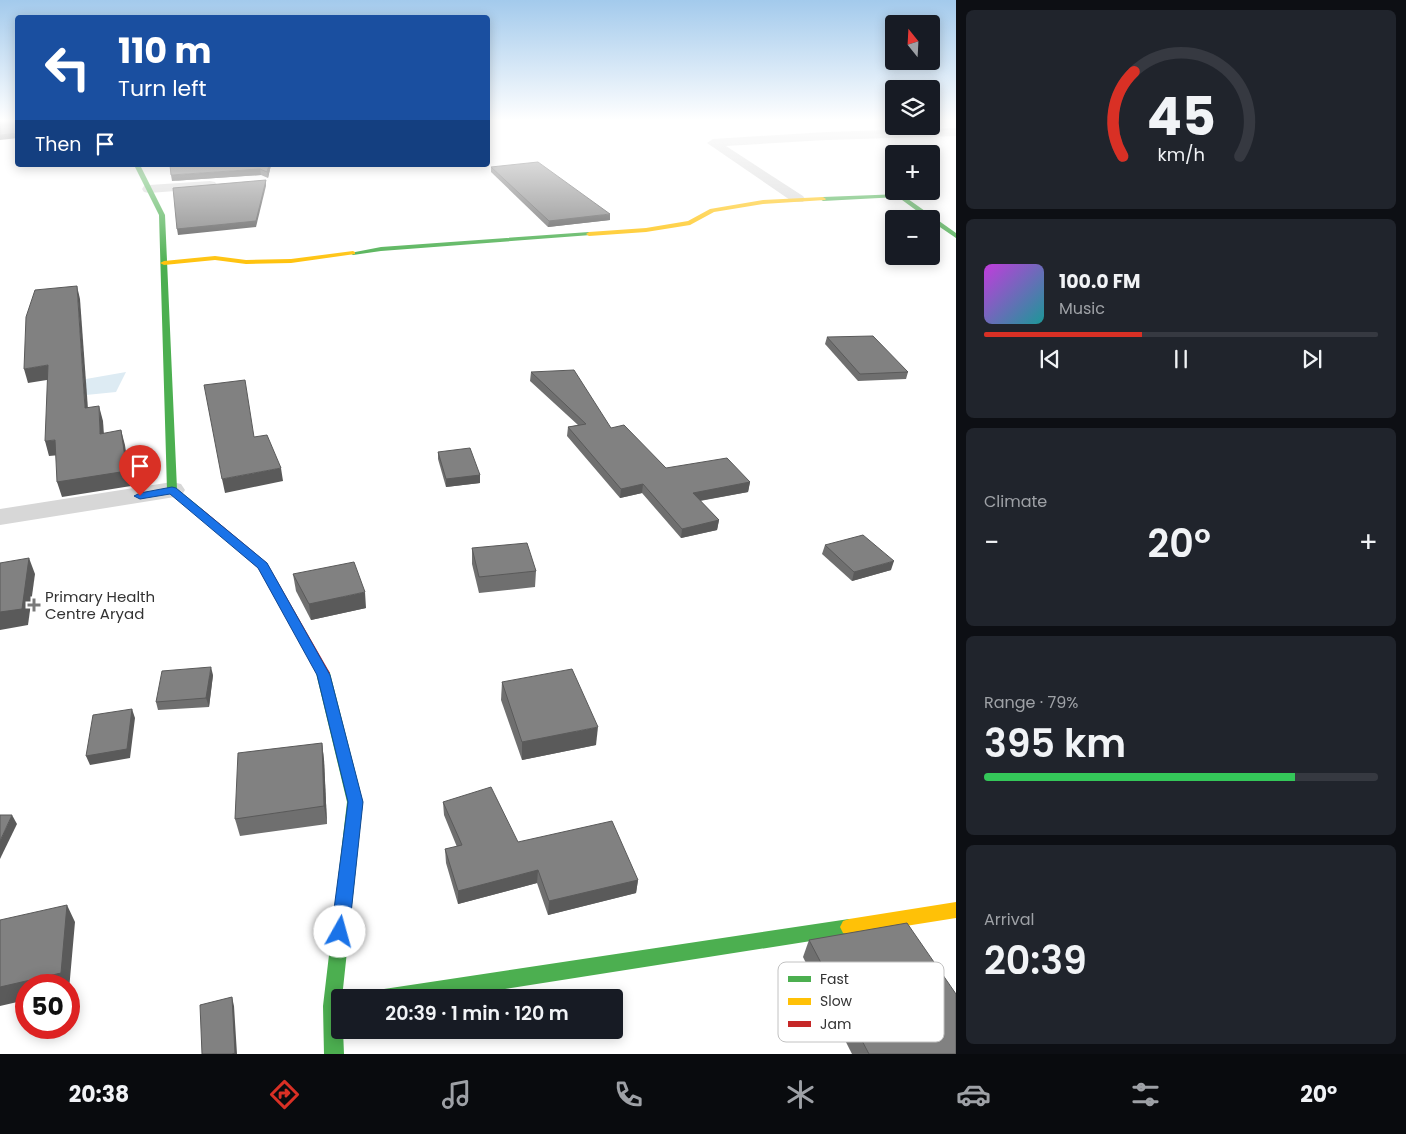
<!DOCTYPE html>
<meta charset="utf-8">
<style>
:root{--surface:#171b24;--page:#20242c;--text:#f1f3f6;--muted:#9ea1a6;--line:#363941;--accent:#d93025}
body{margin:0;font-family:Poppins,sans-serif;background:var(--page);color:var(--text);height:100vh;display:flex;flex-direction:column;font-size:19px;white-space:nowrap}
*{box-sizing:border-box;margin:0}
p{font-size:16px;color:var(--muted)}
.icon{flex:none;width:28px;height:28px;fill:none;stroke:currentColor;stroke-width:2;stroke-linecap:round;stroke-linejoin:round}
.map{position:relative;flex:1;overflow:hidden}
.side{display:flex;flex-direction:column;gap:10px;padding:10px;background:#0d0f14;width:450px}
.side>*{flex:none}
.banner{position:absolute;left:15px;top:15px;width:475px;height:152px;border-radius:5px;box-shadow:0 2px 12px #0003;background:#1a4fa0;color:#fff;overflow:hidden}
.needle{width:32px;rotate:342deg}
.buttons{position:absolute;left:885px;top:15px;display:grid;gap:10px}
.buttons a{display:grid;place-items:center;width:55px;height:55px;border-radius:5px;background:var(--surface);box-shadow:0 2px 12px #0003;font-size:25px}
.speed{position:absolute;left:15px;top:974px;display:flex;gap:10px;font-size:25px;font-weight:700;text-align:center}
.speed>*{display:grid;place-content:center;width:65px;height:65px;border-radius:50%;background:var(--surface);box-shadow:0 2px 12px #0003;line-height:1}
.speed .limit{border:8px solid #d22;background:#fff;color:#111}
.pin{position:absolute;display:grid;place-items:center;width:42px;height:42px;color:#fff;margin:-51px -21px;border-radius:50% 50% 50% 0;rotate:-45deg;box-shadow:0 0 5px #0007}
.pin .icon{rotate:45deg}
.me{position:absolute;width:55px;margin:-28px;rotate:7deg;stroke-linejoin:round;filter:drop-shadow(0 0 4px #0008)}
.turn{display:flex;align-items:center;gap:18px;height:105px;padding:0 20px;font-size:22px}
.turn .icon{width:65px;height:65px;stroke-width:2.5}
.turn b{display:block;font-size:35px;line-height:42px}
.then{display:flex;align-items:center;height:48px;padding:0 20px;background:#0003;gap:10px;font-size:19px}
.big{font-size:38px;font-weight:600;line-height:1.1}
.side .widget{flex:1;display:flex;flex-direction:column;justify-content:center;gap:8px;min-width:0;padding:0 18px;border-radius:8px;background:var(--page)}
.side .dial{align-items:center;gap:0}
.dial svg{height:130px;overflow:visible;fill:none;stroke:var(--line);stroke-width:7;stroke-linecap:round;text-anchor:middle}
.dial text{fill:var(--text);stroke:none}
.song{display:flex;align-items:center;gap:15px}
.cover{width:60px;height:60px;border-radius:8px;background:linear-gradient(135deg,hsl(290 70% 55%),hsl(180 70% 35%))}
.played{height:5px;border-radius:2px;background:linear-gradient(90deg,var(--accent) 40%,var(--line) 40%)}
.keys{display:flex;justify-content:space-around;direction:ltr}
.heat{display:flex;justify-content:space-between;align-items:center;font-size:28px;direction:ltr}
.charge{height:8px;border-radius:4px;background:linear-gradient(90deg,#34c759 79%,var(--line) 0)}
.trip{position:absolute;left:331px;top:989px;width:292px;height:50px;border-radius:5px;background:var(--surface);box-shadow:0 2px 12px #0003;font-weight:600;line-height:50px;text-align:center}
.tabs{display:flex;height:80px;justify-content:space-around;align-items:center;background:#090b0e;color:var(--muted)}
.tabs .icon{width:35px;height:35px}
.tabs .active{color:var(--accent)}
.tabs b{font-size:22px;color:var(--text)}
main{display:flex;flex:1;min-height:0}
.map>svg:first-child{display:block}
.water{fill:#ddebf3}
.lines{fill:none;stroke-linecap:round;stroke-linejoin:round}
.street{fill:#d7d7d7;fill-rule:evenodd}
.fast{fill:#4caf50;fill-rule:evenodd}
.slow{fill:#ffc107;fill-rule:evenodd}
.jam{fill:#c62828;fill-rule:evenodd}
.wall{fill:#6f6f6f}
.shaded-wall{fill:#5a5a5a}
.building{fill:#818181;stroke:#5a5a5a}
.route{fill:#1a73e8;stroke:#114b97}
.poi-dot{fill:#7a7a7a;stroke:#fff;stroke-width:2}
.labels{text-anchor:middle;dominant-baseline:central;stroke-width:5;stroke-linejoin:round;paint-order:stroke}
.poi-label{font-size:15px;fill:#333;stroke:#fff;text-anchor:start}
.key{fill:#fff;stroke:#c2c2c2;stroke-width:1}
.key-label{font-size:14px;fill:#333}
</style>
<main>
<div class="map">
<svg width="956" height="1054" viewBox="0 0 956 1054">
<rect width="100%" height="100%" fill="#fff"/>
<path class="water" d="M126,372l-10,20 -40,4 10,-17z"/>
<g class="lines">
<g class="street">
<path d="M956,128v8l-130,4 -100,6 77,50 2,3 -2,3h-10l-86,-59 6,-4 113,-7z"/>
<path d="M210,181l5,1 2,3 -2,3 -66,5 -5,-1 -2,-3 2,-3 5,-1z"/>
<path d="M172,482l9,2 4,6 -4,6 -181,29v-16z"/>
</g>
<g class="fast">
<path d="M134,165h6l25,50 12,274 25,20 1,2 -5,3 -4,-1 -27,-23 -8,-275z"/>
<path d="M901,194l55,39v5l-25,-17v-2h-3l-30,-22 -75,4 -3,-2 3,-2z"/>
<path d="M589,232l2,1v2l-210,16 -28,4 -3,-2 31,-6z"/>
<path d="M323,668l5,2 2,3 33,129 -21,196h-2v32h3l1,24h-20l-1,-48 24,-204 -31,-129 2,-3z"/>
<path d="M849,919l6,2 3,6 -3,6 -6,2 -402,63h-72l2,-7 7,-2z"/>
</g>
<g class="slow">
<path d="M823,197l3,2 -1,1 -62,4 -49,8 -24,13 -44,7 -57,4 -3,-2 3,-2 57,-4 42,-7 22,-12 53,-9z"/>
<path d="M353,251l2,1v2l-64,9 -45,1 -31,-4 -51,5 -4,-2 4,-2 51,-5 31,4 45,-1z"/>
<path d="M956,902v16l-107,17 -6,-2 -3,-6 3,-6 6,-2z"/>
</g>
<path class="jam" d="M198,508l4,1 65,54 63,110 -2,3 -5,2 -5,-2 -60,-108 -64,-55 -1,-2z"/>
</g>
<g class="wall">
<path d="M271,165l-3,13 -7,-3 -89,6z"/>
<path d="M491,167l119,53 -62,7 -57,-55z"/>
<path d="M827,337l81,35 -2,7 -48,2 -33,-37z"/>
<path d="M531,372l80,56 55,40 84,14 -2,10 -48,9 19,19 -2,10 -36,8 -39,-45 -22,5 -53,-62 1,-9 10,-2 -48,-44z"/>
<path d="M438,452l42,23v8l-34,4 -8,-28z"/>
<path d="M825,545l66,25 -39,11 -30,-27z"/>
<path d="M472,548l64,23 -1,16 -56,6 -7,-29z"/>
<path d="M293,574l73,34 -55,12 -15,-29z"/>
<path d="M213,675l-4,32 -51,3 -2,-8z"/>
<path d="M502,682l94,63 -74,15 -21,-60z"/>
<path d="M322,743l2,17 3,64 -87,12 -5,-17z"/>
<path d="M443,802l75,40 120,38 -2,13 -88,22 -11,-32 -79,21 -12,-41 -1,-14 12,-2 -13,-32z"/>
<path d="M809,940l147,114h-104l-49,-97z"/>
</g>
<g class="shaded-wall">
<path d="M18,133v5l-18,2v-5z"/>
<path d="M269,165h2l-3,13 -1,-6z"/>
<path d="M260,169l1,6 -89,6 -1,-6z"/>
<path d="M266,180v6l-10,41 -78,8 -1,-6z"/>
<path d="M610,214v6l-62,7 1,-6z"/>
<path d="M77,286l3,13 9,124 -4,-15z"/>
<path d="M48,365l5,14 -25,4 -4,-14z"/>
<path d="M99,406l4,15 2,28 -5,-15z"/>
<path d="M121,430l4,15 6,41 -69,11 -5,-15z"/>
<path d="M55,440l5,15 -11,1 -4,-15z"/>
<path d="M281,468l2,13 -58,12 -3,-14z"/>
<path d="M480,475v8l-34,4v-8z"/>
<path d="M750,482l-2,10 -56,10 1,-9z"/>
<path d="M643,484l-1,9 -22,5 1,-9z"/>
<path d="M719,520l-2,10 -36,8 1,-9z"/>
<path d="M29,558l6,16 -7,51 -28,5v-18z"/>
<path d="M894,561l-3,9 -39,11 2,-9z"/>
<path d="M365,592l1,16 -55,12 -2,-16z"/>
<path d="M211,667l2,8 -4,32 -3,-9z"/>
<path d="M132,709l3,9 -5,40 -40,7 -4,-9z"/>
<path d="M598,727l-2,18 -74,15v-18z"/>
<path d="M322,743l2,17 3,64 -3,-18z"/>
<path d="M12,815l5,9 -17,35v-18z"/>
<path d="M538,870l-1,13 -79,21v-13z"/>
<path d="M638,880l-2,13 -88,22 1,-14z"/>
<path d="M67,905l8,17 -6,68v-5h-43v15l-26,6v-19z"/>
<path d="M232,997l2,9 3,48h-5z"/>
</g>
<g class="building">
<path d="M0,119h18v14l-18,2z"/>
<path d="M538,162l72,52 -61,7 -58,-54z"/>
<path d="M170,165h99l-2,7 -7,-3 -89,6z"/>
<path d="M266,180l-10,41 -79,8 -4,-41z"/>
<path d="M77,286l8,122 14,-2 1,28 21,-4 6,41 -70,11 -2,-42 -10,1 3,-76 -24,4 2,-52 9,-27z"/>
<path d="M873,336l35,36 -48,2 -33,-37z"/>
<path d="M574,370l37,58 13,-3 42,43 61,-10 23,24 -57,11 26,27 -37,9 -39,-45 -22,5 -53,-62 18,-3 -55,-52z"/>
<path d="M245,380l9,57 13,-2 14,33 -59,11 -18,-94z"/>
<path d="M470,448l10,27 -34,4 -8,-27z"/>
<path d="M863,535l31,26 -40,11 -29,-27z"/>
<path d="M527,543l9,28 -57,6 -7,-29z"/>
<path d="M29,558l-7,51 -22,3v-49z"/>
<path d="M354,562l11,30 -56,12 -16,-30z"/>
<path d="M211,667l-5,31 -50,4 6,-31z"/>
<path d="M572,669l26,58 -76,15 -20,-60z"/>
<path d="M132,709l-5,40 -41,7 7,-41z"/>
<path d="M322,743l2,63 -89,13 3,-66z"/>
<path d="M491,787l27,55 94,-21 26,59 -89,21 -11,-31 -80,21 -13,-42 17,-4 -19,-43z"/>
<path d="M0,815h12l-12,26z"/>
<path d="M67,905l-6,68 -61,14v-67z"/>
<path d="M907,923l49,71v60h-87l-60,-114z"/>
<path d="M232,997l3,56 -3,1h-30l-2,-49z"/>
</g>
<linearGradient id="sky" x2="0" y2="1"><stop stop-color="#a3caec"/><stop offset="0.45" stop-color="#fff"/><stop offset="1" stop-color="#fff" stop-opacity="0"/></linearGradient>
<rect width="956" height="267" fill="url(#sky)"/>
<path class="route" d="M172,487l4,1 91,75 63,112 33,127 -14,130 -2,6 -7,2 -6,-2 -3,-6 17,-130 -31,-127 -59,-107 -88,-74 -30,5 -6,-3 6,-3z"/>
<path class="poi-dot" d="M31.5 597.5h5v5h5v5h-5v5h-5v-5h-5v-5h5z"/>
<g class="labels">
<g class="poi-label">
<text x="45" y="596">Primary Health<tspan x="45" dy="17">Centre Aryad</tspan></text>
</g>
</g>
<rect x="778" y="962" width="166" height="80" rx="8" class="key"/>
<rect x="788" y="976" width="23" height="6" fill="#4caf50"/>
<rect x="788" y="998" width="23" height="7" fill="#ffc107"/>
<rect x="788" y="1021" width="23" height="6" fill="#c62828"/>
<g class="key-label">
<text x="820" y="984">Fast</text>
<text x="820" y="1006">Slow</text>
<text x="820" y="1029">Jam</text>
</g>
</svg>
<div class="buttons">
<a><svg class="needle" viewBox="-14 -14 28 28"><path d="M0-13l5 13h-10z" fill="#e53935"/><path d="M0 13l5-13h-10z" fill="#9ea1a6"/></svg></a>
<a><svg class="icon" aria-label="layers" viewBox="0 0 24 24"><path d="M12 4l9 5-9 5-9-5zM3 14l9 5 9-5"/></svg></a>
<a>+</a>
<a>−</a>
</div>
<div class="speed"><div class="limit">50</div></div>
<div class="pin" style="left:140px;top:496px;background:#d93025"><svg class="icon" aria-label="arrive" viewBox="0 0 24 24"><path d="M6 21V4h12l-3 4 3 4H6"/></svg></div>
<svg class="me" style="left:340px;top:932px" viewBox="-20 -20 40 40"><circle r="19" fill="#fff"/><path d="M0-13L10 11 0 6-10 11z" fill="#1a73e8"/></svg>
<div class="trip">20:39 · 1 min · 120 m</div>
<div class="banner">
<div class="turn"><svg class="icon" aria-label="left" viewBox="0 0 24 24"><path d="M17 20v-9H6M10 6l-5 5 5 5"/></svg><div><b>110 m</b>Turn left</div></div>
<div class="then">Then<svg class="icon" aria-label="arrive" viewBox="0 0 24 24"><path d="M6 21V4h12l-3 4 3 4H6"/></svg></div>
</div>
</div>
<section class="side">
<div class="widget dial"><svg viewBox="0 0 100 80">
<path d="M14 69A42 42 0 1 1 86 69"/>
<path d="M14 69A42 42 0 0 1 21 17" stroke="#d93025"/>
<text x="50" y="56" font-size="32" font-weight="700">45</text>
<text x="50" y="72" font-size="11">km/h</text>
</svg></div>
<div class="widget">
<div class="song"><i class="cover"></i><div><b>100.0 FM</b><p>Music</p></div></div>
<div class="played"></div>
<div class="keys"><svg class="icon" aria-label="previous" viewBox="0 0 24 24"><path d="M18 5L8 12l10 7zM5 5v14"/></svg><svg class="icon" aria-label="pause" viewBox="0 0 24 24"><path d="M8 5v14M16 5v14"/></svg><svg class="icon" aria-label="next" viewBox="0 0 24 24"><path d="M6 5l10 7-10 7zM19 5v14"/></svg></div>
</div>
<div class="widget"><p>Climate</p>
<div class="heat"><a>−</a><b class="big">20°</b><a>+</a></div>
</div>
<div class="widget"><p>Range · 79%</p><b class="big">395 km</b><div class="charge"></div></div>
<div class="widget"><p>Arrival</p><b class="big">20:39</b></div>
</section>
</main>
<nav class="tabs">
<b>20:38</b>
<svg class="icon active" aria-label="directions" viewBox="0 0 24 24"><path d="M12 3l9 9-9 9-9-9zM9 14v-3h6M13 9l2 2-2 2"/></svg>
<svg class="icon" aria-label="music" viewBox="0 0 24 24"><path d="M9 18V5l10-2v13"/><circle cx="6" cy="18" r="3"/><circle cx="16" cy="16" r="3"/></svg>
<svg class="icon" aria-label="phone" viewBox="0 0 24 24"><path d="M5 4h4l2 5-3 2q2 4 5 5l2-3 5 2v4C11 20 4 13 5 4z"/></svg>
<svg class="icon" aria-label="climate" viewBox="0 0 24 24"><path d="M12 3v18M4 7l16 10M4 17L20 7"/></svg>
<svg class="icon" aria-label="car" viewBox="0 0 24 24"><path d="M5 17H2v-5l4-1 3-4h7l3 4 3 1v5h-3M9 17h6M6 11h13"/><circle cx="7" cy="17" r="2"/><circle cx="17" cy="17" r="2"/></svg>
<svg class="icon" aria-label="filters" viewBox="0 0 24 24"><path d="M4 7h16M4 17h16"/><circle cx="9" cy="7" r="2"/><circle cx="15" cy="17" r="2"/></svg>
<b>20°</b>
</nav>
